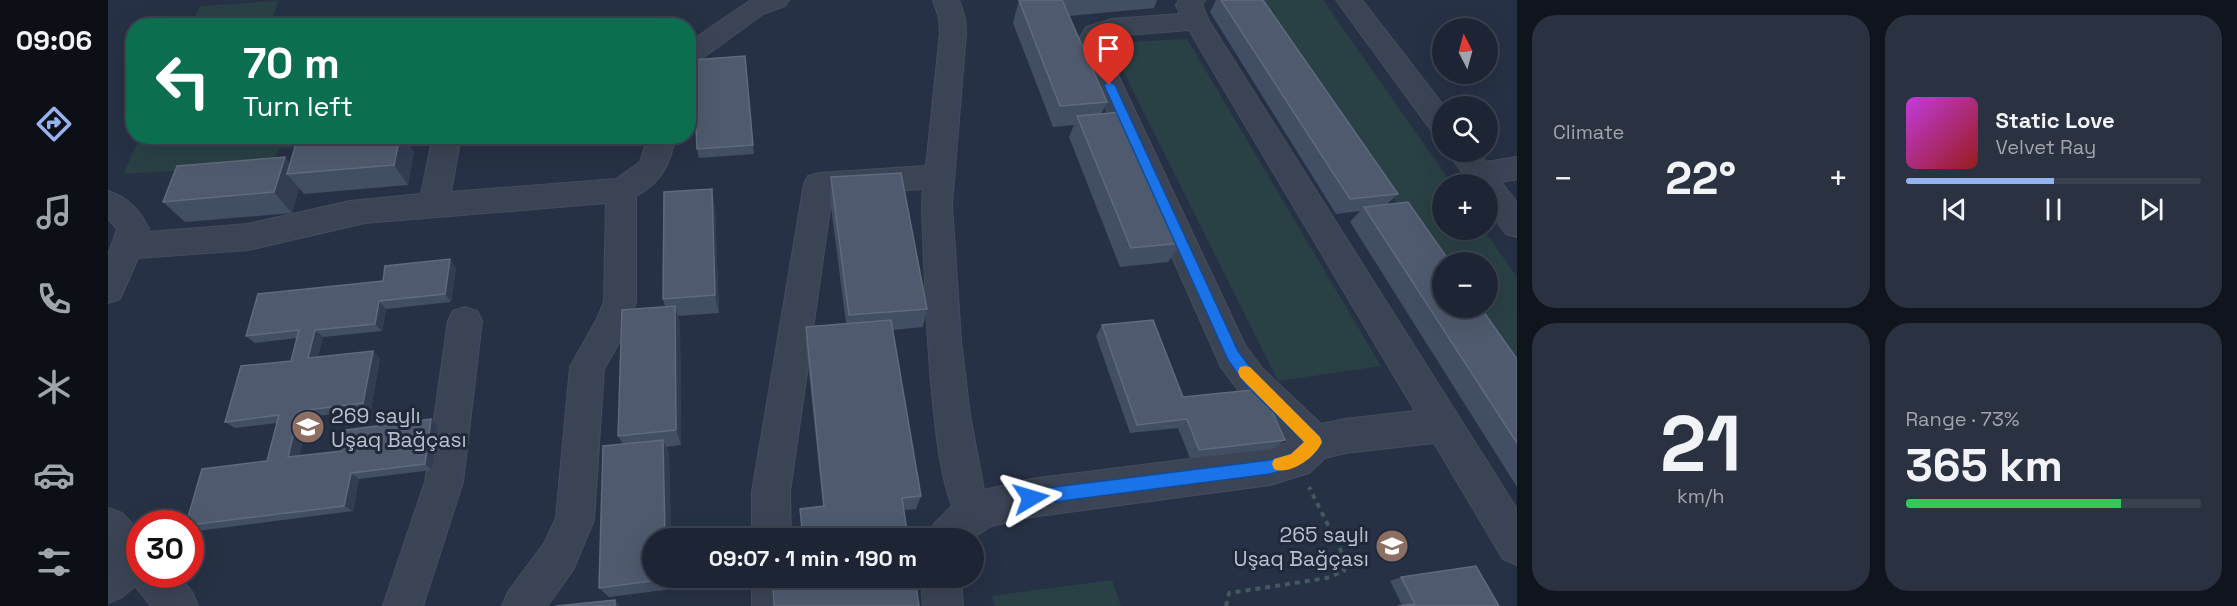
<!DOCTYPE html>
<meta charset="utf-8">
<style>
:root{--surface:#1d2534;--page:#2a3140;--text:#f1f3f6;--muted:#a0a5ac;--line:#3b424f;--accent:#95b2f1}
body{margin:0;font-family:"Space Grotesk",sans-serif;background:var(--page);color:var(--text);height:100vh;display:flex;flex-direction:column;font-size:22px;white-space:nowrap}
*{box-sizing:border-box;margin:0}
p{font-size:20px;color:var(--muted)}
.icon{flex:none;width:33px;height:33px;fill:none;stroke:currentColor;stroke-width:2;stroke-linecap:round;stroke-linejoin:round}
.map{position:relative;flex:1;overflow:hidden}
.side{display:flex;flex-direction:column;gap:15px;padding:15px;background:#10141d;width:720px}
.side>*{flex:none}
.hud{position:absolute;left:18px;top:18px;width:570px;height:126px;border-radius:24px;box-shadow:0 6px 24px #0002,0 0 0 2px var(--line);background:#0b6e4f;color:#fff;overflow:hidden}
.needle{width:39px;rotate:354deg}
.controls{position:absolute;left:1324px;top:18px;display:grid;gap:12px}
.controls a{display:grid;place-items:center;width:66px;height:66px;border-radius:50%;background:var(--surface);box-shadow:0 6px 24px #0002,0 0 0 2px var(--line);font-size:30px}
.speed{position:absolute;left:18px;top:510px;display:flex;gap:12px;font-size:30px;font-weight:700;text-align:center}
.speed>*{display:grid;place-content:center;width:78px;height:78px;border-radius:50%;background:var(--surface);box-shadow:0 6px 24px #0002,0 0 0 2px var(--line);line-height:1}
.speed .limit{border:9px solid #d22;background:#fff;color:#111}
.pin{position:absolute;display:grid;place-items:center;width:51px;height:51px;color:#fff;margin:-62px -26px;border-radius:50% 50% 50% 0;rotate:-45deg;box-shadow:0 0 6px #0007}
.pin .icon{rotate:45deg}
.me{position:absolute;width:66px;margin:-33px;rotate:83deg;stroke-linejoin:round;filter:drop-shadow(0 0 4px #0008)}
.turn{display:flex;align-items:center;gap:21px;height:126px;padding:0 18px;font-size:27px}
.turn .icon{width:78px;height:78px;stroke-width:2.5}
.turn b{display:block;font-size:42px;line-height:51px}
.big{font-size:45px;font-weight:700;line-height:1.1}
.side .card{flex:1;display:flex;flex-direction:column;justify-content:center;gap:9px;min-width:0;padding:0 21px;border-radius:24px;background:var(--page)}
.side .dial{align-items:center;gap:0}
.dial b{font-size:78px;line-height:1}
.song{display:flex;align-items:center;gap:18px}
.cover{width:72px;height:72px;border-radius:9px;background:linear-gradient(135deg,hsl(290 70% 55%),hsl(0 70% 35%))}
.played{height:6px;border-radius:3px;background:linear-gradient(90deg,var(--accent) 50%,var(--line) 50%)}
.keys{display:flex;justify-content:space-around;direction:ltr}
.heat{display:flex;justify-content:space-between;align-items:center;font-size:33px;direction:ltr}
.charge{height:9px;border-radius:4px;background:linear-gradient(90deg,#34c759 73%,var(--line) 0)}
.side .tiles{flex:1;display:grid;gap:15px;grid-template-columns:repeat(2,1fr)}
.trip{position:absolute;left:534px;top:528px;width:342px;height:60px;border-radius:30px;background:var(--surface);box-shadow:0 6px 24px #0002,0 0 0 2px var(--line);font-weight:700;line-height:60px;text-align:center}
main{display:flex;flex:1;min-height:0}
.tab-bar{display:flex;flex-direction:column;width:108px;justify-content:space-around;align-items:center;background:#0c0f15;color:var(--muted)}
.tab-bar .icon{width:42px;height:42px}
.tab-bar .current{color:var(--accent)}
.tab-bar b{font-size:27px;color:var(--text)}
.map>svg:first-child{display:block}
.green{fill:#294045}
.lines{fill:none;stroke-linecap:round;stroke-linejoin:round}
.minor-casing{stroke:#454d5d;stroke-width:2}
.path{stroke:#42595d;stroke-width:4;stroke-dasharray:5 5;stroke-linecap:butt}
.minor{fill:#3b4454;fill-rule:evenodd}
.wall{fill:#424e63}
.shaded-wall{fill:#323d52}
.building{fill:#4f5a6e;stroke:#5f6a7d;stroke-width:1.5}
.route{fill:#1a73e8;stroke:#114b97;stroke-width:1.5}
.slow{fill:#f59e0b}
.labels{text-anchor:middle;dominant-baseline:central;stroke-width:6;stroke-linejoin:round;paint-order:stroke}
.poi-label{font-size:21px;fill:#b9bfcd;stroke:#20293a;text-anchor:start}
</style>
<main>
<nav class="tab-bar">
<b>09:06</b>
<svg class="icon current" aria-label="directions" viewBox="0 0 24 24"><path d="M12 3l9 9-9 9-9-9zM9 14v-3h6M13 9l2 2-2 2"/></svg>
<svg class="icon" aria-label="music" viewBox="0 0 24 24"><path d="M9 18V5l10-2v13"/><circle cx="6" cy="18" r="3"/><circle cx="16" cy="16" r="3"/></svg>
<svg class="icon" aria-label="phone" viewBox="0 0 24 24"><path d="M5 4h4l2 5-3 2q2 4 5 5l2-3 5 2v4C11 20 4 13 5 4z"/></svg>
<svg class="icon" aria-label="climate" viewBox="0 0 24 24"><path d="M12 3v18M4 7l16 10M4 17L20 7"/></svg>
<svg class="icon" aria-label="car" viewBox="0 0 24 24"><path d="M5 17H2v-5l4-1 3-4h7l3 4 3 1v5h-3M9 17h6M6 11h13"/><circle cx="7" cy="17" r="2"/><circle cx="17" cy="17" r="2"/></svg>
<svg class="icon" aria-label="filters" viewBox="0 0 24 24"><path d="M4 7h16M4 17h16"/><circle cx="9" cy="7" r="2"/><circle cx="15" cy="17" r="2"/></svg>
</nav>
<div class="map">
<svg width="1409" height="606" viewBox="0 0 1409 606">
<rect width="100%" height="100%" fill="#273145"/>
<g class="green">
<path d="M1156,0h59l129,184h-9v46h41l33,47v111l-52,-80h23v-46h-45v12z"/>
<path d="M170,1l-8,24h-79l9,-19z"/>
<path d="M1079,39l194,327 -103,15 -169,-338z"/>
<path d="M32,137h279v2l-140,10 -7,16 -149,9z"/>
<path d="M1004,580l9,26h-126l-3,-10z"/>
</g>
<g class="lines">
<defs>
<g id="minor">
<path d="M643,0h38l-4,6 -22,8 -66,48 -9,3v-22z"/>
<path d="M825,0h26l6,18 1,15 -14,172 9,136 9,74 14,75 47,-11 239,-30 19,-7 -51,-52 -17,-23 -144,-324 9,-16 26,-8 68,-5 -4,-9 3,-5h26l-3,5 7,16 308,488v56l-14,-6 -69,-116 -89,10 -20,5 -16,15 -39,12 -239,32 -40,9 -18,12h-44l5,-14 18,-18c-13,-36 -16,-75 -20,-113 -6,-62 -8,-125 -10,-188l1,-16 -91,6 -42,297 1,46h-39v-46l52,-308 4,-8 11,-3 107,-7 14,-133 -1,-15zM1081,30l226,381 -70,8 -24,5 -59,-56 -17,-23 -142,-302 2,-4 8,-3z"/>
<path d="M1228,0h26l82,106 -1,30 -10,-3z"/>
<path d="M325,136h28l-10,56 165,-13 24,-17 8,-26h28c-6,28 -14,46 -40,60v106l-12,32 -20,35 -10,151 -21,50 -26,36h-45l6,-14 37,-50 11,-24 14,-151 27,-48 7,-17 2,-99 -241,20 -117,27 -110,8 -18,41 -12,4v-48l9,-26 -9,-10v-28c21,7 31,19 41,38l-1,3 100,-8 102,-23 71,-7z"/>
<path d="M1339,152h31l8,10 31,-5v22l-16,3 16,20v35l-11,-3 -18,-25v-25h-17z"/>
<path d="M357,307l12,4 5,10 -19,161 -40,124h-40l42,-124 23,-161 5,-10z"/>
<path d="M0,508l14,5 18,19v42h37l15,18 6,14h-47l-16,-20 -13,11 -14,6z"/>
<rect x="644" y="578" width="40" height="28"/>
<path d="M813,578h40l2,28h-40z"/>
</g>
</defs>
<use href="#minor" class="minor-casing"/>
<path class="path" d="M1118,606l3,-13 98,-15 17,-7v-14l-35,-70"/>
<use href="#minor" class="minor"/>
</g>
<g class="wall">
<path d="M911,0h138l-3,8 -85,8 38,86 -5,11 79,130 -13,19 -48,5 -51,-130 5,-12 -21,2 -40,-104z"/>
<path d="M1108,0h47l135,194 -11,10 130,155v128l-167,-265 10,-11 -24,3 -126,-202z"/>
<path d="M637,56l9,98 -55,4 -2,-9z"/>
<path d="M306,152l-6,33 -104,9 -5,-6 -7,25 -107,9 -22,-20 122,-45 5,7z"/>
<path d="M723,177l96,132 -4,18 -30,3 28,166 -5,13 -12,1 4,28h-106l-2,-29 23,-3 -17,-161v-18l40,-4 -16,-124z"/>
<path d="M604,189l3,20 4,104 -41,3 2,8 1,121 -15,2 3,7 2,84h-19l20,40v11l-63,8 -10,-9 24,-144 -5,-8 47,-130 -2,-7z"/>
<path d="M348,268l-5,34 -65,7 -4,22 -59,6 -5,20 62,1 -9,52 -63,7 -9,39 43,-5 89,-32 7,7 -6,44 -73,9 -6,32 -156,20 -7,-3v-4l77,-63 10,-38 -42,5 -10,-6 66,-61 6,-23 -42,5 -9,-7 137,-55z"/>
<path d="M994,325l81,72 102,43 -12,9 -83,9 -12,-30 -48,5 -34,-97z"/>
<path d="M1293,577l98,29 -97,-1 -12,-24z"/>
</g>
<g class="shaded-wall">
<path d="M292,136h5l9,16 -6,33 -14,-20z"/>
<path d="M177,157l13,16 -11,1 12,14 -7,25 -18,-21z"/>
<path d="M604,189l3,20 4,104 -4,-18z"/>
<path d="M342,259l6,9 -5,34 -6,-8z"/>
<path d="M271,301l7,8 -4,22 -7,-7z"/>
<path d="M567,306l5,18 1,121 -5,-15z"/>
<path d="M207,330l8,7 -7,28 -8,-7z"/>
<path d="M265,351l7,7 -9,52 -8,-7z"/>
<path d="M191,411l9,6 -11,46 -9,-6z"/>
<path d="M323,419l7,7 -6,44 -7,-6z"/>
<path d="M555,440l6,14 2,84h-6z"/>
<path d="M243,473l8,6 -6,32 -9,-5z"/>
<path d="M558,578h6v11l-6,-10z"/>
<path d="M507,600l6,6h-6z"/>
</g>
<g class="building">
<path d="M911,0h43l45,102 -47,4z"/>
<path d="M1113,0h42l135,194 -48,5z"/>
<path d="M637,56l8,89 -56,4 -4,-89z"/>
<path d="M1014,112l59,131 -50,5 -54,-132z"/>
<path d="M230,136h62l-6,29 -107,9 10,-34z"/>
<path d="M177,157l-11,35 -111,10 14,-36z"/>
<path d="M793,173l26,136 -78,6 -18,-138z"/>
<path d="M604,189l3,106 -52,4 1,-107z"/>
<path d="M1300,202l42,60h-7v46h38l36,51v84l-153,-236z"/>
<path d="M342,259l-5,35 -66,7 -4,23 -60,6 -7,28 65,-7 -10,52 -64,8 -11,46 54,-6 4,-21 85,-11 -6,45 -74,9 -7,33 -154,19v-1h-4l16,-55 65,-8 12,-46 -54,7 16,-56 50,-5 8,-31 -53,6 12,-42 125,-13 2,-15z"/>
<path d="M567,306l1,124 -58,6 4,-126z"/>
<path d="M783,320l30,176 -19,2 6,40h-105l-3,-29 24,-3 -18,-179z"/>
<path d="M1045,320l30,77 79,-8 23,51 -86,10 -12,-31 -50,6 -35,-100z"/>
<path d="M555,440l2,98h-13v40h14v1l-67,9 4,-142z"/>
<path d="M1368,566l23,40h-101l17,-2 -14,-27z"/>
<path d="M698,578h109l4,28h-145l-1,-25z"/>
<path d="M507,600v6h-59z"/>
</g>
<path class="route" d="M1001,81l6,4 123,266 18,24 64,62 2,5c-9,21 -33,27 -52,32l-239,31 -5,-2 -3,-5 3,-6 5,-2 239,-30 21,-6 13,-12 -59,-58 -17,-24 -124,-275z"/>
<path class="slow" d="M1137,366l5,1 70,70 2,5c-6,15 -32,34 -48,27l-2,-5 2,-5 17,-5 13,-12 -64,-65 -2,-5 2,-5z"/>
<defs>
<symbol id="school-disc" viewBox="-11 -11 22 22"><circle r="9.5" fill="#8d6e63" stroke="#20293a"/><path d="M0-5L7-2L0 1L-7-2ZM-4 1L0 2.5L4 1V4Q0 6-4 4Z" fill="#fff"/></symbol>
</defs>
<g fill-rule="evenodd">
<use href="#school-disc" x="181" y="408" width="38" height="38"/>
<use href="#school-disc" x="1265" y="527" width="38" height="38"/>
</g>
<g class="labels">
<g class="poi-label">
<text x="223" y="415">269 saylı<tspan x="223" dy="24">Uşaq Bağçası</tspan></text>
<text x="1261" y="534" text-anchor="end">265 saylı<tspan x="1261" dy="24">Uşaq Bağçası</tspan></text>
</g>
</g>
</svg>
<div class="controls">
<a><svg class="needle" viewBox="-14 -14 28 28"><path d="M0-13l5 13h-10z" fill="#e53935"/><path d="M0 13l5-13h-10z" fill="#a0a5ac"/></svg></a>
<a><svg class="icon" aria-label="search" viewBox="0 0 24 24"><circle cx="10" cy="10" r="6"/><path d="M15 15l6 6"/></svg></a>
<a>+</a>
<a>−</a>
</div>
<div class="speed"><div class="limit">30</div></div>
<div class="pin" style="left:1001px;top:85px;background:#d93025"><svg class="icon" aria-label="arrive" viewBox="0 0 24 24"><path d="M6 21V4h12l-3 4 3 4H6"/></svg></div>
<svg class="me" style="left:923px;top:498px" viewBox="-20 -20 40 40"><path d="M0-17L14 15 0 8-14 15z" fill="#1a73e8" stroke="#fff" stroke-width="4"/></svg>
<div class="trip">09:07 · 1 min · 190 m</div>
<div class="hud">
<div class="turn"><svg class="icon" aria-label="left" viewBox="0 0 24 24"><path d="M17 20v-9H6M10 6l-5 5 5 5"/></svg><div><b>70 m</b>Turn left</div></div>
</div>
</div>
<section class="side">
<div class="tiles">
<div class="card"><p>Climate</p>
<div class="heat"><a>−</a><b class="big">22°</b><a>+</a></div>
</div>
<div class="card">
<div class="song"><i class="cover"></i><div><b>Static Love</b><p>Velvet Ray</p></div></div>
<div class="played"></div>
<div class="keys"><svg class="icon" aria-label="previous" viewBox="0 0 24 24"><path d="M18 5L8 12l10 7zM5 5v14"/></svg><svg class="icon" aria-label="pause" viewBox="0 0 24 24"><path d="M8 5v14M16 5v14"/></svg><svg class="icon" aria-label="next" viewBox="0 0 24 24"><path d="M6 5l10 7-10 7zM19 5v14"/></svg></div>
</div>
<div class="card dial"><b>21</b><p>km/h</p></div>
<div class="card"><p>Range · 73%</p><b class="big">365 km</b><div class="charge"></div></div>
</div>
</section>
</main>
